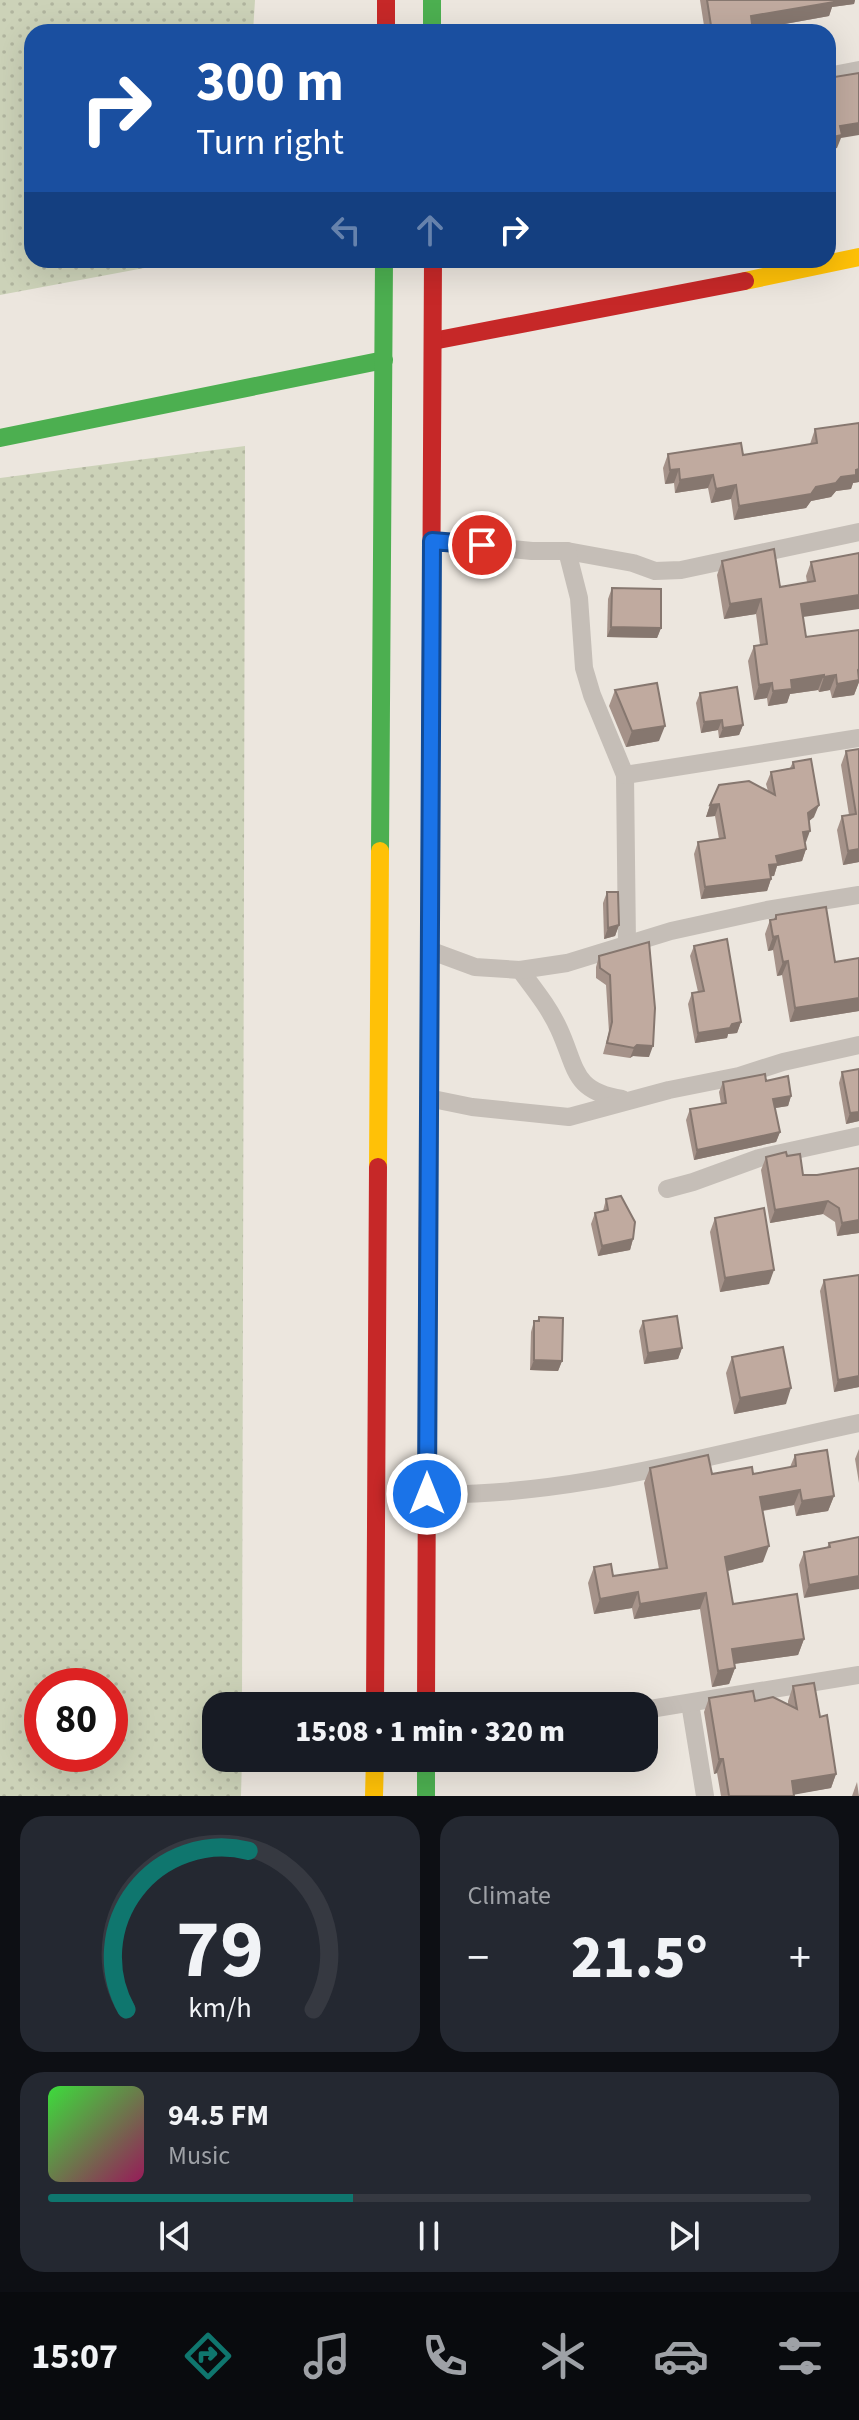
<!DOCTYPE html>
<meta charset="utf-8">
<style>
:root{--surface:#171b24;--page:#242831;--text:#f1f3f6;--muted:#9ea1a6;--line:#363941;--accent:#0f766e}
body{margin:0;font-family:"Source Sans 3",sans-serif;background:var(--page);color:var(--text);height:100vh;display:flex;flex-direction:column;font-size:30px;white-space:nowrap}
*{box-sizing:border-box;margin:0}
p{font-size:26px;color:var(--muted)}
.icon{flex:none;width:44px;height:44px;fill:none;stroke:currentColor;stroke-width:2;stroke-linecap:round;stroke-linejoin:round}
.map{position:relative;height:1796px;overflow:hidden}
.details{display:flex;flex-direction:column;gap:20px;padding:20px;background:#0d0f14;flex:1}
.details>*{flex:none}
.guide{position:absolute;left:24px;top:24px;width:812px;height:244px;border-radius:24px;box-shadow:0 8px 32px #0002;background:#1a4fa0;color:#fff;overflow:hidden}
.speed{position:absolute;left:24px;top:1668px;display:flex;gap:16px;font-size:40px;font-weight:700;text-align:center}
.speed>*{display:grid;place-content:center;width:104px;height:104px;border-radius:50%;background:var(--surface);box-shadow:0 8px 32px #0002;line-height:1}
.speed .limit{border:12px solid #d22;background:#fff;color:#111}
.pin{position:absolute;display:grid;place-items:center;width:68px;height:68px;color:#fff;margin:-34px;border:4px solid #fff;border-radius:50%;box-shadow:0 2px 8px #0007}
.me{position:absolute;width:88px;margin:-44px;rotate:0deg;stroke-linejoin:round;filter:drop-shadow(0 0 6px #0008)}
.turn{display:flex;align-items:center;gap:28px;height:168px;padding:0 40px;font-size:36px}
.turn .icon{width:104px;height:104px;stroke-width:2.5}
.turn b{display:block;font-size:56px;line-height:68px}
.lanes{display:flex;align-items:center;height:76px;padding:0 40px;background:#0003;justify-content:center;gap:40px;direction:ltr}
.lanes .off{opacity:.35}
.big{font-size:60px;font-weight:800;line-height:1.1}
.details .card{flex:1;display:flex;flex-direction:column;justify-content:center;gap:12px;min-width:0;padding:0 28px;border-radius:24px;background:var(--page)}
.details .dial{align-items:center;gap:0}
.dial svg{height:208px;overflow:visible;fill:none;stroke:var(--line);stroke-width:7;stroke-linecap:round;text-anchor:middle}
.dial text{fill:var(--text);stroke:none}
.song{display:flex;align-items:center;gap:24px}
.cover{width:96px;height:96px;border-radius:12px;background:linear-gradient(135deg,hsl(120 70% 55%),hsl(330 70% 35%))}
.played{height:8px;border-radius:4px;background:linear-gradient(90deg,var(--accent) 40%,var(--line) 40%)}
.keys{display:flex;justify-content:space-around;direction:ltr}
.heat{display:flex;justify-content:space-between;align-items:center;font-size:44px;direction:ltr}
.details .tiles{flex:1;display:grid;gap:20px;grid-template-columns:1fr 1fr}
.card:last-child{grid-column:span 2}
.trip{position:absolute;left:202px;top:1692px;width:456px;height:80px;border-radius:24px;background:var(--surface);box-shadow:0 8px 32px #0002;font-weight:800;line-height:80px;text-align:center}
.dock{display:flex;height:128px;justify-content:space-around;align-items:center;background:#090b0e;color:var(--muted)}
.dock .icon{width:56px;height:56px}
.dock .selected{color:var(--accent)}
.dock b{font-size:36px;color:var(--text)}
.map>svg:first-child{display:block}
.grass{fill:url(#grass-dots);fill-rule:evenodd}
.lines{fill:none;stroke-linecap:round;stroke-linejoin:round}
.street{stroke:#c5beb7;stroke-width:18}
.fast{stroke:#4caf50;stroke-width:18}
.slow{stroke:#ffc107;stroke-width:18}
.jam{stroke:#c62828;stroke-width:18}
.wall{fill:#a59289}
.shaded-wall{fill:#86776f}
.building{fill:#c0aa9f;stroke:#86776f;stroke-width:2}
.route-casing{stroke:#114b97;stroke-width:20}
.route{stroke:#1a73e8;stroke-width:14}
</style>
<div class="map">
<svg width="859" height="1796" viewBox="0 0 859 1796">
<defs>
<pattern id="grass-dots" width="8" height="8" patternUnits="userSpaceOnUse" patternTransform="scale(2)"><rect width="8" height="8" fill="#ccd2b8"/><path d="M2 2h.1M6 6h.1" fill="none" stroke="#b0b49e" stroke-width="1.8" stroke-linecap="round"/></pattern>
</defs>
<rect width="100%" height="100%" fill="#ece6de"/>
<g class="grass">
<path d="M0,0h255l-2,32h-221v228h155l-187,35z"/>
<path d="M245,446l-3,1260h-26v52h26l-1,38h-241v-1318zM42,1686h68v68h-68z"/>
</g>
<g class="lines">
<g class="street">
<path d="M828,76l31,-6"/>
<path d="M432,541l100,10h35l66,12 22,8 26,-1 178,-38"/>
<path d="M567,551l12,47 5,70 8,27 33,80 2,169"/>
<path d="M625,775l234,-37"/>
<path d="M429,950l46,17 45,3c14,19 29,37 39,59 18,39 13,62 63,70"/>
<path d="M520,970l47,-7 104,-32 96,-21 92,-15"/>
<path d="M428,1098l44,9 97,10 100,-27 70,-14 44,-14 76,-17"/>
<path d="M667,1189l26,-7 66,-24 100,-22"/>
<path d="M427,1494c143,4 293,-42 432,-71"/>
<path d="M690,1703l15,93"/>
<path d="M644,1710l215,-35"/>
</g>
<g class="fast">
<path d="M432,0v32"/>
<path d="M0,438l384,-78"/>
<path d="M380,851l4,-591"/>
<path d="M426,1758v38"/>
</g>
<g class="slow">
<path d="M745,281l114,-24"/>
<path d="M378,1167l2,-316"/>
<path d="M428,1200l2,-365"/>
<path d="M374,1796l1,-38"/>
</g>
<g class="jam">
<path d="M386,0v32"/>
<path d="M433,341l312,-60"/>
<path d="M430,835l3,-575"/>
<path d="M375,1706l3,-539"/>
<path d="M426,1706l2,-506"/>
</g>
</g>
<g class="wall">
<path d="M700,0h155l-1,4 -22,3 -3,9 -76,14v2h-48z"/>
<path d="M859,423v59l-6,1 -2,6 -15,2 -5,6 -20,4 -5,7 -72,12 -3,-21 -20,4 -3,-15 -33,5 -1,-10 -9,1 -2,-16 5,-14 75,1 67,-11 5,-15z"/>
<path d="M859,553l-56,64 3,20 53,-7v52l-5,13 -22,3 -2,-8 -11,2 -1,-2 -28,4 -3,9 -19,3 -1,-8 -13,2 -6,-39 6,-15 6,-1 -4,-31 -32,5 -7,-44 5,-14 58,26 27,-5 -1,-6 5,-14z"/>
<path d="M612,588l49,40 -4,10 -50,-1 1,-38z"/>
<path d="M615,690l44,51 -33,6 -17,-41z"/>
<path d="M700,693l43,32 -4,10 -20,3 -1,-8 -17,3 -5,-30z"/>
<path d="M859,749v113l-16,3 -6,-35 5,-14 7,-1 -8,-50 5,-14z"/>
<path d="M793,762l21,55 -5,4 -4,22 1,6 -4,12 -25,5 -3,10h-4l1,3 -4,12 -66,8 -7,-45 4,-12 21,-3 -4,-23 -9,1 4,-12 58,-14 -2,-7 5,-12 19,-4z"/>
<path d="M607,892l12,33 -4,11 -11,3 -1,-36z"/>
<path d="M776,915l59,47 24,-4v55v-2l-69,11 -8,-47 -5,1 -4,-26 -5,1 -3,-17 5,-14 4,-1z"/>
<path d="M649,942v115l-16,-1 -3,2 -27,-4 6,-22 -3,-47 -10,-7v-11l3,-11z"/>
<path d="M694,946l47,76 -4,11 -9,1 -1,4 -32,5 -7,-39 4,-11 6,-1 -8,-36z"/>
<path d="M842,1072l17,49 -13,3 -7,-41z"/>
<path d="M766,1081l25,15 -3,10 -13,2 5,24 -4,10 -82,18 -8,-40 4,-11 31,-5 -2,-12 4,-10z"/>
<path d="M787,1156l16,19h14l42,58 -22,3 -2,-14 -12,-8 -53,9 -9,-53 5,-13z"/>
<path d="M606,1199l27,40 -3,11 -32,6 -7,-32 4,-11 8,-2z"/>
<path d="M715,1218l54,66 -49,8 -10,-60z"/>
<path d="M824,1280l35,107 -25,5 -14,-101z"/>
<path d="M539,1317l23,44 -4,10 -28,-1 1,-38 3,-11h3z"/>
<path d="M643,1321l39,27 -4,11 -34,5 -5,-33z"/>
<path d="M732,1357l54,47 -52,10 -8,-41z"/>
<path d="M859,1449v34l-4,-24z"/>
<path d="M795,1455l39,41 -6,15 -32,5 -2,-11 -31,6v51l-36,9 6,33 71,35 -6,16 -64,9 1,4 -6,16 -17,3 -12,-78 -66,10 -2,-11 -38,6 -6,-31 6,-16 19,9 46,-7 -15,-86 6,-15 62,6h41l37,-7z"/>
<path d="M859,1537l-55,61 -5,-33 5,-13 23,-4 2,-5z"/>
<path d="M793,1686l27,31 16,57 -5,14 -37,6v2h-73l-4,-23 -3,1 -10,-62 5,-14 46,3 33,4v-4z"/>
<path d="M857,1782l2,14h-7z"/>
</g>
<g class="shaded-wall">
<path d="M830,0h25l-1,4 -22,3 -3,9 -83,15 5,-15z"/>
<path d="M859,123v12l-18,3 -4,10 -9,2v-12l12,-12z"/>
<path d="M679,469l-5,14 -9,1 5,-14z"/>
<path d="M859,469v13l-6,1 -2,6 -15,2 -5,6 -20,4 -5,7 -72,12 5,-14 77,-19z"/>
<path d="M713,475l-5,13 -33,5 5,-13z"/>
<path d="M736,485l-5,14 -20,4 5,-14z"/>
<path d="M859,595v14l-63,9 5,-14z"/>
<path d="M761,599l-5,15 -32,5 6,-15z"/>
<path d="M611,627l50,1 -4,10 -50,-1z"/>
<path d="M859,669v13l-5,13 -22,3 5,-14z"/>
<path d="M824,675l-6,15 -28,4 -3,9 -19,3 5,-15 18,-11z"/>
<path d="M836,675l-6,15 -11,2 5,-15z"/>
<path d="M772,683l-5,15 -13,2 5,-15z"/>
<path d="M722,720l-4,10 -17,3 3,-11z"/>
<path d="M743,725l-4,10 -20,3 4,-10z"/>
<path d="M665,726l-6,15 -33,6 6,-16z"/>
<path d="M719,804l-4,12 -9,1 4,-12z"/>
<path d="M819,805l-5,12 -10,8 4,-12z"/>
<path d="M810,831l-4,11 -7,2 4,-12z"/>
<path d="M806,849l-4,12 -25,5 -3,10 -10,1 5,-12 7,-9z"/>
<path d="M859,849v13l-16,3 5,-14z"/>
<path d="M771,879l-4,12 -66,8 4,-12z"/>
<path d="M619,925l-4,11 -11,3 4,-11z"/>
<path d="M778,936l-5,14 -5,1 5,-14z"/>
<path d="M788,961l-6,14 -5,1 6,-14z"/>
<path d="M859,998v13l-69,11 5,-14z"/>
<path d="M741,1022l-4,11 -9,1 -1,4 -32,5 3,-10z"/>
<path d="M637,1045l16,1 -4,11 -16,-1 -3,2 4,-10z"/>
<path d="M791,1096l-3,10 -19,3 4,-10z"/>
<path d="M859,1112v9l-13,3 4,-11z"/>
<path d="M780,1132l-4,10 -82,18 3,-10z"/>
<path d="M828,1201l-5,13 -53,9 5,-13z"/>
<path d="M859,1220v13l-22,3 5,-13z"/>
<path d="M633,1239l-3,11 -32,6 4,-10z"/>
<path d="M774,1270l-5,14 -49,8 5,-14z"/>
<path d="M682,1348l-4,11 -34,5 4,-11z"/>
<path d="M534,1360l28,1 -4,10 -28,-1z"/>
<path d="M859,1376v11l-25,5 4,-12z"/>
<path d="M791,1388l-5,16 -52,10 6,-16z"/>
<path d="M800,1490l-6,15 -40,7 6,-15z"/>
<path d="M834,1496l-6,15 -32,5 6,-15z"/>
<path d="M769,1546l-6,16 -44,11 6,-16z"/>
<path d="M859,1576v13l-55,9 5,-13z"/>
<path d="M638,1592l-6,16 -38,6 6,-15z"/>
<path d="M706,1593l-6,16 -66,10 6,-15z"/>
<path d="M804,1639l-6,16 -72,10 6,-16z"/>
<path d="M735,1668l-6,16 -17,3 6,-16z"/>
<path d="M719,1759h4l-6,14 -3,1z"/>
<path d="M836,1774l-5,14 -44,8 5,-15z"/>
</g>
<g class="building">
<path d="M707,0h127v2l-83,14 2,15 -10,1h-31z"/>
<path d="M859,73v50l-19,3 2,9 -14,3v-60z"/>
<path d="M859,423v46l-3,1v5l-15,2 -5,6 -20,4 -5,7 -72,12 -3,-21 -20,4 -3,-14 -33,5 -1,-11 -9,1 -2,-16 73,-11 2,12 74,-12 -2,-14z"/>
<path d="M774,549l6,38 35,-6 -4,-19 48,-9v42l-58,9 5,33 53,-7v39l-1,1 1,10 -22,4 -1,-9 -12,2v-2l-33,5 1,9 -19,2 -1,-8 -13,2 -5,-39 13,-2 -6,-45 -31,5 -8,-43z"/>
<path d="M612,588l49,1v39l-50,-1z"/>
<path d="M657,683l8,43 -33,5 -17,-41z"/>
<path d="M737,687l6,38 -20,3 -1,-8 -18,2 -4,-29z"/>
<path d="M859,749v100l-11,2 -6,-35 14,-2 -10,-63z"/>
<path d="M811,759l8,46 -11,8 2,18 -7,1 3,17 -30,7 2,8 -9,1 2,14 -66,8 -7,-45 27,-4 -6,-34 -9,1 9,-20 30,-4 26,14 -4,-23 23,-4 -1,-6z"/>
<path d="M607,892h11l1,33 -11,3z"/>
<path d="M826,907l9,55 24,-4v40l-64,10 -7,-47 -5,1 -5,-26 -5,1 -3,-17 6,-1v-4z"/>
<path d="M727,939l14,83 -9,2 -2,4 -32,5 -6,-40 12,-2 -10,-45z"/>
<path d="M649,942l6,66 -2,38 -16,-1 -3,3 -27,-5 5,-21 -2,-47 -10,-7 -1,-12z"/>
<path d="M859,1069v43l-9,1 -8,-41z"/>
<path d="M765,1074l1,7 22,-5 3,20 -18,3 7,33 -83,18 -7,-41 36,-6 -3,-21z"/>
<path d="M786,1152l1,4 13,-2 3,21h14l42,-7v52l-17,3 -3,-15 -11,-7 -53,9 -9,-53z"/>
<path d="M621,1196l14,26 -2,17 -31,7 -7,-33 13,-3 -2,-11z"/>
<path d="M764,1208l10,62 -49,8 -10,-60z"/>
<path d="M859,1275v101l-21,4 -14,-100z"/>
<path d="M677,1316l5,32 -34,5 -5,-32z"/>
<path d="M539,1317l24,1 -1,43 -28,-1v-39h5z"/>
<path d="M783,1347l8,41 -51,10 -8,-41z"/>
<path d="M827,1450l7,46 -32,5 -2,-11 -40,7 9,49 -44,11 8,47 64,-10 7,45 -72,10 3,19 -17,3 -12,-78 -66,11 -2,-12 -38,7 -6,-32 17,-3 2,12 54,-8 -17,-100 58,-13 4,19 40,-7 1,7 43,-8 -1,-11z"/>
<path d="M859,1537v39l-50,9 -5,-33 26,-5 -1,-4z"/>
<path d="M814,1683l6,34 7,-2 9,59 -44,7 2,15h-65l-6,-37h-4l-10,-61 44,-7 2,10 18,-4 24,12 -4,-23z"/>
</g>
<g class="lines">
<defs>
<path id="route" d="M427,1494l5,-953 50,4"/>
</defs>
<use href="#route" class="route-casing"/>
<use href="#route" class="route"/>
</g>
</svg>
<div class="speed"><div class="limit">80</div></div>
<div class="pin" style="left:482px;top:545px;background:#d93025"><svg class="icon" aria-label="arrive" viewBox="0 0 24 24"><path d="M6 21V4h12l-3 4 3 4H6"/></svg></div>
<svg class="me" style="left:427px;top:1494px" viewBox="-20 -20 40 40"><circle r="17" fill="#1a73e8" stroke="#fff" stroke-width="3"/><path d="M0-11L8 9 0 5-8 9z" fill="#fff"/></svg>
<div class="trip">15:08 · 1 min · 320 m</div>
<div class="guide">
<div class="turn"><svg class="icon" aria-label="right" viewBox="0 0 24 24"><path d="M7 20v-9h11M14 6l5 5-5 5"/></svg><div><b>300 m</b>Turn right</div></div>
<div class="lanes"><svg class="icon off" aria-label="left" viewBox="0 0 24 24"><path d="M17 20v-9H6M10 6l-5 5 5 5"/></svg><svg class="icon off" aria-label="ahead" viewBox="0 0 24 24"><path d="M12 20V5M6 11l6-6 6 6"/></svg><svg class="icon" aria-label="right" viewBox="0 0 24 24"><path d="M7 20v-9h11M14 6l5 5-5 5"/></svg></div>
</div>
</div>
<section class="details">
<div class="tiles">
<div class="card dial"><svg viewBox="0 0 100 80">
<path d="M14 69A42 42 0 1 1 86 69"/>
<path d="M14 69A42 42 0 0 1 61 8" stroke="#0f766e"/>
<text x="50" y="56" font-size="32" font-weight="700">79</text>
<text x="50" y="72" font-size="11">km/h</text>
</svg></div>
<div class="card"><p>Climate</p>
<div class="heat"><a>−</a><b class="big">21.5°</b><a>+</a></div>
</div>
<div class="card">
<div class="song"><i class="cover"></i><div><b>94.5 FM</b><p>Music</p></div></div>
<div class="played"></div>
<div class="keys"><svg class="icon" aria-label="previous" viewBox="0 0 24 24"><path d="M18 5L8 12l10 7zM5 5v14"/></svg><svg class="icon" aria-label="pause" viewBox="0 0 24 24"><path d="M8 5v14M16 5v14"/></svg><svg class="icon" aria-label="next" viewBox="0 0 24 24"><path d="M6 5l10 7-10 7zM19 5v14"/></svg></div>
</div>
</div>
</section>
<nav class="dock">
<b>15:07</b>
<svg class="icon selected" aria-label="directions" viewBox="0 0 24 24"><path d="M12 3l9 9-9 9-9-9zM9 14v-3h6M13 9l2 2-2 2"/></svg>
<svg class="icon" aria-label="music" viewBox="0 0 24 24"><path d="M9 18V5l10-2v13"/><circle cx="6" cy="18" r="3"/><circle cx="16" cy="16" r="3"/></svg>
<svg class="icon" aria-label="phone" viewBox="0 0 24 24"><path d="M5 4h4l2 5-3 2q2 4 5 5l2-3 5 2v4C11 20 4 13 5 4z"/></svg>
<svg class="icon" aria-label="climate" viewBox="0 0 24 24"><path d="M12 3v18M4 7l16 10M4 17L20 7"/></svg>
<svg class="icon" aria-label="car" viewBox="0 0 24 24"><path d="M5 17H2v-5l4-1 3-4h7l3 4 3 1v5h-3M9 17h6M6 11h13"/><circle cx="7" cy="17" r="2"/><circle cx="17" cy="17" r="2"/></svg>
<svg class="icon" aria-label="filters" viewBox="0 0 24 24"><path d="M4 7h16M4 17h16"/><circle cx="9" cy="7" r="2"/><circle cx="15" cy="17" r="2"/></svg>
</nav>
